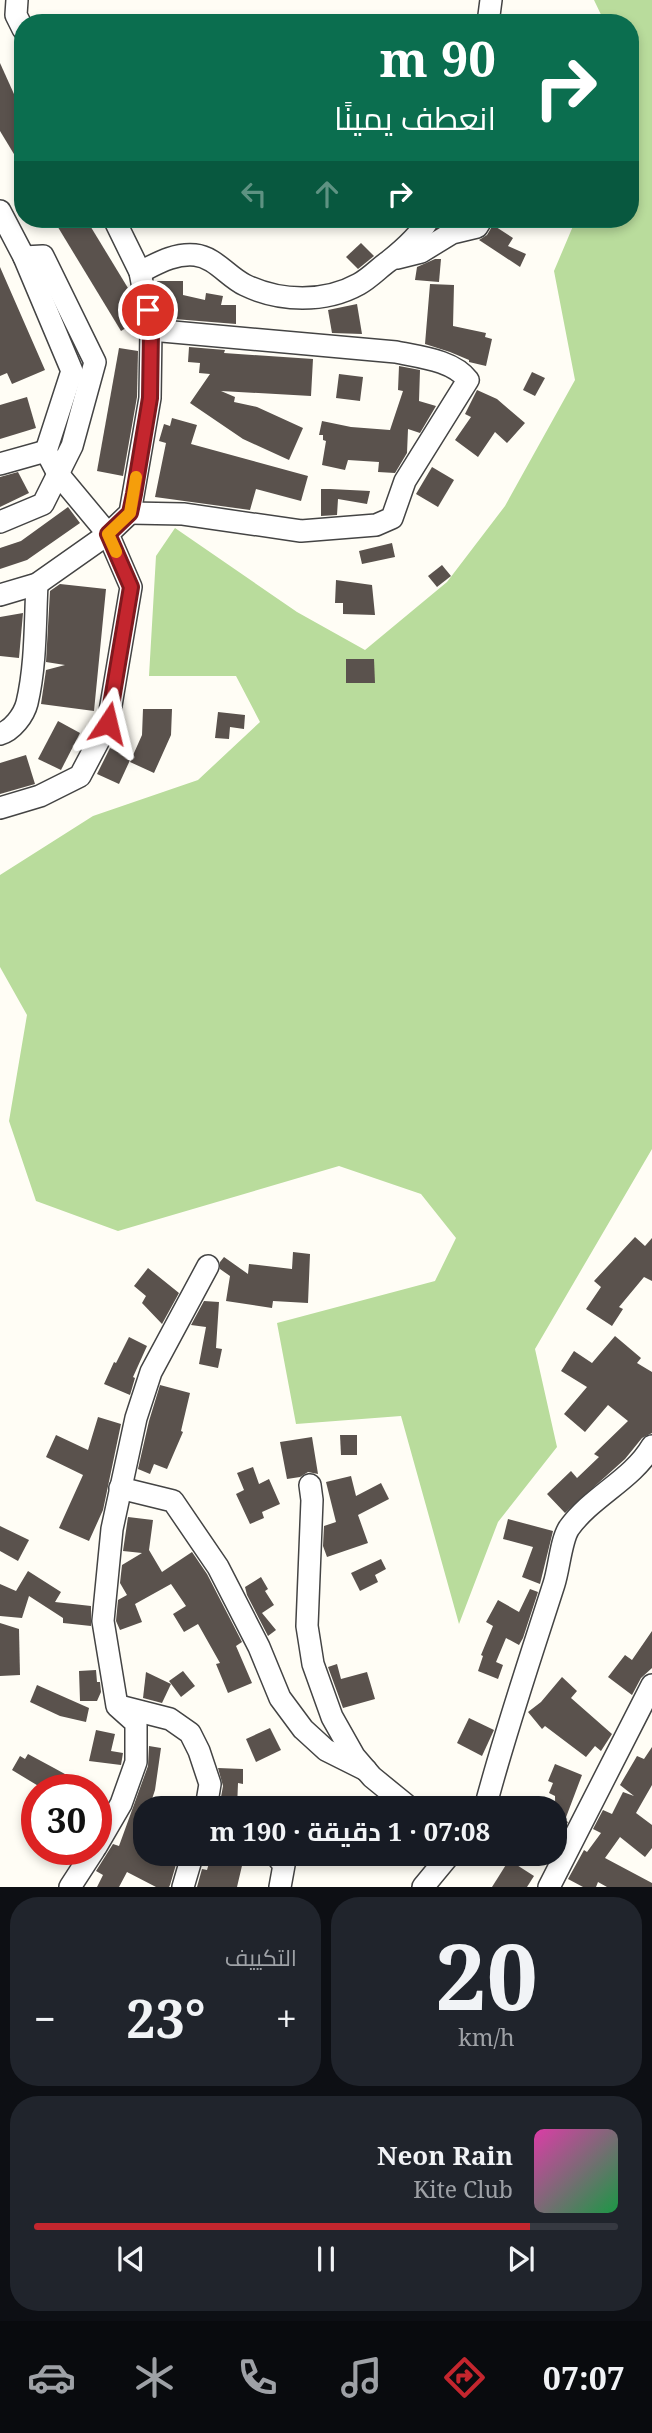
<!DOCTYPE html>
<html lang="ar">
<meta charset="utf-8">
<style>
:root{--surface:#171b24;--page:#20242c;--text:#f1f3f6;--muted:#9ea1a6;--line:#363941;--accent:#c4262e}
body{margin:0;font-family:"Noto Serif",Cairo,serif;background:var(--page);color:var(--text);direction:rtl;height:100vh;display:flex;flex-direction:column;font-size:26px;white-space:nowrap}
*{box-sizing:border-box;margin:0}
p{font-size:23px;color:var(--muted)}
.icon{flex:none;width:38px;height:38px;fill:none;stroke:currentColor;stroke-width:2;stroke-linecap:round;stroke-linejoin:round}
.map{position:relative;height:1887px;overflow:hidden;direction:ltr}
.panel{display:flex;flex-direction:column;gap:10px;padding:10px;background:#0d0f14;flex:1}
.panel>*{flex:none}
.hud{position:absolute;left:14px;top:14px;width:625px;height:214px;border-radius:28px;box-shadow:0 4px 10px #0003;direction:rtl;background:#0b6e4f;color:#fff;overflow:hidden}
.speed{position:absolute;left:21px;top:1774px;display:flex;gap:14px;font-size:35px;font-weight:700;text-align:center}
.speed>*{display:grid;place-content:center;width:91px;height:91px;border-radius:50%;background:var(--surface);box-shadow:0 4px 10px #0003;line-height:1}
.speed .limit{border:10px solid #d22;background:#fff;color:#111}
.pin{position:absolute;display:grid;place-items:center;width:60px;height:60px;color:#fff;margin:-30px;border:4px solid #fff;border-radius:50%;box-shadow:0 2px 7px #0007}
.me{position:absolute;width:77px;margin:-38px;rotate:10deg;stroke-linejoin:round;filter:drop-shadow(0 0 5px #0008)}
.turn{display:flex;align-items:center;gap:24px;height:147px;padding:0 28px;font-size:32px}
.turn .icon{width:91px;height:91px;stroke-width:2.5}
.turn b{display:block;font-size:49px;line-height:60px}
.lanes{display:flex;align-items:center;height:66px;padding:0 28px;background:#0003;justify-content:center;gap:35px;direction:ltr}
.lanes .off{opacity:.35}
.big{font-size:52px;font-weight:700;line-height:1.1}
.panel .tile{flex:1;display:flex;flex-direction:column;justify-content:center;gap:10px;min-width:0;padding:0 24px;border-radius:28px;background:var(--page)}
.panel .dial{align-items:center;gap:0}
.dial b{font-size:91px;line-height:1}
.song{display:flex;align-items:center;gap:21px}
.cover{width:84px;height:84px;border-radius:10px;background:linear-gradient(135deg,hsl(320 70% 55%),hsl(140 70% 35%))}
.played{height:7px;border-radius:4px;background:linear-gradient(90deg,var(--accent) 85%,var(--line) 85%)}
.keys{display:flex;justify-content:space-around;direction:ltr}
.heat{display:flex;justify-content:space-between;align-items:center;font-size:38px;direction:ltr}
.panel .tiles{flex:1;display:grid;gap:10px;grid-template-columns:1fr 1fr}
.tile:last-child{grid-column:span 2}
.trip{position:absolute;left:133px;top:1796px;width:434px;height:70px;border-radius:28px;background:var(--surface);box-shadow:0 4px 10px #0003;font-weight:700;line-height:70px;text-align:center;direction:rtl}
.tabs{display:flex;height:112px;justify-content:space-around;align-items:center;background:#090b0e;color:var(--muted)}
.tabs .icon{width:49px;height:49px}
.tabs .current{color:var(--accent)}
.tabs b{font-size:32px;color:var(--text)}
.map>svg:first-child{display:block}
.forest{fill:#b9dc9c}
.building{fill:#5a524d}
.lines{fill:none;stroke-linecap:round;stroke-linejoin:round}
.minor-casing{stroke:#444;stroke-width:24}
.minor{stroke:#fff;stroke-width:21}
.route-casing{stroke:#7f191e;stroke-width:18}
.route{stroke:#c4262e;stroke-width:12}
.slow{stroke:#f59e0b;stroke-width:12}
</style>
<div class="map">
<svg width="652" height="1887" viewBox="0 0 652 1887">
<rect width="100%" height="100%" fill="#fffdf5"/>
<path class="forest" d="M594,0h58v1149l-117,200 22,98 -59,75 -39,102 -58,-208 -105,8 -19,-101 158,-42 21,-43 -35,-44 -82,-28 -221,65 -82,-30 -27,-80 18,-106 -27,-48v-92l93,-59 105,-36 62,-58 -24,-46h-87l7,-120 19,-28 122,84 68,38 82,-68 58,-76 70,-126 -21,-109 22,-52h54v-196h-25z"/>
<g class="building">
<path d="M0,63l23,51v55l-23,-38z"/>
<path d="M53,219h33l45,74 5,29 -15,9z"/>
<path d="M493,225l20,13 -5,8 18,8 -6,13 -41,-27 8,-5z"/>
<path d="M361,243l13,13 -16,13 -12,-12z"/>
<path d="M435,259h6l-2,23 -24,-2 2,-13z"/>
<path d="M0,267l45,103 -33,14 -5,-11 -7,3z"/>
<path d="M157,281h26v14l22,5 1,-7 17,3 -2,9h15v19l-74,-6z"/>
<path d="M430,284l24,1 -1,41 33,7 -1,4 7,2 -6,27 -17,-4v-2l-19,-8 -25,-8z"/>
<path d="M357,304l5,30 -30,-1 -4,-23z"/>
<path d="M189,347l36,3 -1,3 89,6 -2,37 -90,-5 14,6 -1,5 23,5 46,21 -14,32 -46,-21 -53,-36 20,-29 -11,-1 1,-10 -12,-1z"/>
<path d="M119,348l19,3 -1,46 -14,79 -26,-5z"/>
<path d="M399,366l21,4 -1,31 17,5 -16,27 -12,-4 -1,24 -12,20 -17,-1 1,-10 -31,-2 -3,10 -23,-5 4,-24 -3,-1v-5h-4l3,-14 29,6 39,3 13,-39 -5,-1z"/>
<path d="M532,372l13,6 -10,18 -12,-6z"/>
<path d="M339,374l24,3 -3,24 -24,-3z"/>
<path d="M477,390l20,9 28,24 -18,20 -12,-11 -17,25 -23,-17 16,-23 -6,-3z"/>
<path d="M27,397l9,31 -36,11v-34z"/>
<path d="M172,418l25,7 -6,19 117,32 -7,25 -45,-12 -6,21 -95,-13 11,-54 -7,-2 5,-17 6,2z"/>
<path d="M432,467l22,13 -16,27 -22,-13z"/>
<path d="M18,472l11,21 -29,14v-30z"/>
<path d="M321,489h9l40,2 -3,13 -29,-5 -1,16 -16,1z"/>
<path d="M68,507l12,16 -53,37 -27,9v-21l21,-7z"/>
<path d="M392,543l3,14 -33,7 -3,-13z"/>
<path d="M442,565l9,11 -14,11 -9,-11z"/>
<path d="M336,580l36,5 3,30 -32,-1v-11h-8z"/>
<path d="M60,584l46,5 -12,122 -53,-7 5,-34 19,-5 -19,-3 4,-71z"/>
<path d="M23,613l-4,45 -19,-2v-39z"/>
<path d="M346,659h28l1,24h-29z"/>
<path d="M143,709h29l-1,26 -17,38 -24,-11 12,-27z"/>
<path d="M218,712l27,3 -1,14 -14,-2 -1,12 -14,-1z"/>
<path d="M58,721l22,12 -19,37 -23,-11z"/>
<path d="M110,748l21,10 -12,26 -22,-10z"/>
<path d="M26,755l9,29 -35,10v-31z"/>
<path d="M635,1237l10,9 7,-8v43l-8,-4 -25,30 4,2 -11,17 -26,-17 15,-22 -7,-6z"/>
<path d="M293,1252l17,2 -2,49 -35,-2 -1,7 -46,-7 4,-25 -10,-7v-7l4,-5 24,17 1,-10 43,5z"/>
<path d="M148,1268l31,25 -17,31 -20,-21 4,-7 -12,-10z"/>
<path d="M204,1301l15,1 -3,46 6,1 -4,19 -19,-4 7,-37 -15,-2z"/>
<path d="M615,1336l26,22 -4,5 15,9v61l-10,5 -17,21 -60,54 -18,-19 24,-23 6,7 22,-21 -5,-3 34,-33 -20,-16 -23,27 -21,-18 23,-27 -26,-16 13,-20 18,12z"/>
<path d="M129,1337l18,9 -14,31 2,1 -5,17 -26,-11 10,-22 2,1z"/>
<path d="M160,1385l30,8 -9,38 2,1 -16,37 -13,-5 -4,10 -12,-5 11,-48z"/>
<path d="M98,1417l23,7 -18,86 -14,31 -30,-13 24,-53 -37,-18 10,-22 32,15z"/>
<path d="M340,1435h17v20h-16z"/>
<path d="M312,1437l6,37 -10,-2 -8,5 -13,2 -7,-37z"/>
<path d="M253,1467l6,17 10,-5 11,25 -18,8 2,6 -14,6 -14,-30 8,-4 -7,-17z"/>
<path d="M351,1476l5,20 25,-13 8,16 -31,16 10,28 -41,14 -4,-11 1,-20 12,-4 -10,-40z"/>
<path d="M128,1517l25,3 -4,30 13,22 30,-20 15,22 35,68 -6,4 16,37 -24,10 -12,-29 4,-1 -22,-39 -14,8 -11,-18 13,-8 -15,-22 -36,20 7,18 -22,8 -4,-9 2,-21 9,-5 -7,-12 2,-18 20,-12 -19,-2z"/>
<path d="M508,1519l45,12 -13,53 -18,-7 11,-30 -30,-8z"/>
<path d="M0,1526l29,14 -11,21 -18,-10z"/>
<path d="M381,1559l5,10 -11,6 3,7 -18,9 -9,-18z"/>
<path d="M28,1571l33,21 -6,10 36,4v20l-28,-3v-5l-34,-22 -7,22 -22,-2v-32l16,7z"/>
<path d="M261,1577l7,12 -3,2 9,14 -12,8 14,17 -8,6 -21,-41 -2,-8z"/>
<path d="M530,1589l8,3 -15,46 -4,7 -13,-7 -10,24 7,3 -5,14 -20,-8 5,-15 -2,-1 12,-29 -7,-4 12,-22 21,12z"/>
<path d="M0,1623l19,6 1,46 -20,1z"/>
<path d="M652,1631v37l-11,10 -9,17 -24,-18 17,-22 7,5z"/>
<path d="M337,1664l4,15 26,-7 8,27 -32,9 -15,-41z"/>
<path d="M96,1670l1,12h3l1,10 -4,9h-17l-1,-30z"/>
<path d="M183,1671l12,15 -14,11 -12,-16z"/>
<path d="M146,1672l25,12 -9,19 -19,-5z"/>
<path d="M562,1677l15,14 -6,7 41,36 -11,17 -6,-5 -9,11 -41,-31 -3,3 -14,-17 13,-10z"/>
<path d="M37,1685l52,23 -3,14 -26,-6 -30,-14z"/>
<path d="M469,1718l25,12 -12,26 -25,-13z"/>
<path d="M270,1728l11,22 -25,12 -10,-23z"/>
<path d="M96,1730l19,4 -4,17 12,2 -2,12 -32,-4z"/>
<path d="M149,1746l12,2 -6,42 -6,18h-4v45l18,10 3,-7 11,5 -7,24 -1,2h-13l-29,-15 -8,15h-22l6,-12 -7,-4 17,-27 6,2 29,-80z"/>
<path d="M652,1747v38l-16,28 16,12v23l-7,9 -25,-20 -15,21 47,25v4h-45l-9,-5 -2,5h-13l-15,-8 16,-29 3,2 14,-19 -8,-4 10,-19 9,4 11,-22 11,4 -14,-11 17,-29 7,3z"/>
<path d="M28,1754l26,14 40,22h-49l-33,-20 8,-14 5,3z"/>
<path d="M555,1764l27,11 -17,45 3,2 -12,22 -1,-48 -6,-3 4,-10 -5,-2z"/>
<path d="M218,1768l25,1v15l-5,-1 -1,25h-18l4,-22z"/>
<path d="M212,1853h33l-8,34h-40l5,-18 5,1z"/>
<path d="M509,1860l25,16 -7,11h-35z"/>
</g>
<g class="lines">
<defs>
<g id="minor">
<path d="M17,0l-1,15 7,14"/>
<path d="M488,23l3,-23"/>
<path d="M0,211l24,46 48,114 -26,80"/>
<path d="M397,258l24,-6 31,-19 25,-6 5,-8"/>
<path d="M140,272c18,-9 35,-19 55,-17 20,2 33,22 50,30 35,17 80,18 114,-1 11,-6 20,-16 30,-23 15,-12 30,-25 40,-42"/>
<path d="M0,464l46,-13 12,23 50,60 -71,50 -37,11"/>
<path d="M130,513l53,1 118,17 75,-6 16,-7 13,-37 63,-101c-15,-20 -49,-23 -72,-28l-245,-22"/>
<path d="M0,522l43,-18 29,-58 23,-84 -52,-106 -19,1"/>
<path d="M0,734c12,-3 24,-19 27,-31 9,-38 8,-80 10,-119"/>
<path d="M0,808l40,-12 40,-20 28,-53 23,-136 -23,-53 22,-21 20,-115 1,-68 -11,-58 -26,-53"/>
<path d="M310,1485l2,15 -5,126 6,38 19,53 22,39 18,21 38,31"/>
<path d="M120,1488l53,13 45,66 41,80 21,51 23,31 23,21 40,20"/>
<path d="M119,1706l51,13 20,14 9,18 11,33 -4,24"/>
<path d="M485,1808c20,-76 45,-149 69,-224 5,-15 7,-44 15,-56 23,-32 63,-48 83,-82"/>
<path d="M96,1847l25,-43 15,-42v-39l-19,-17 -14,-85 9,-92 24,-111 15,-46 57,-106"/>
<path d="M274,1853l10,12 -4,22"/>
<path d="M70,1887l24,-37"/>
<path d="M183,1887l10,-34"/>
<path d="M423,1887l28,-34"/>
<path d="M549,1887l103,-202"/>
</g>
</defs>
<use href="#minor" class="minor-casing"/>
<use href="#minor" class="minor"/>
</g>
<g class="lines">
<defs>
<path id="route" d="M108,723l23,-136 -23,-53 22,-21 4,-19 16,-96 1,-68 -3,-20"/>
</defs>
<use href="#route" class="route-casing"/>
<use href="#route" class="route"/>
<path class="slow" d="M116,552l-8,-18 22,-21 6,-36"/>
</g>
</svg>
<div class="speed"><div class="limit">30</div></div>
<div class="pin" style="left:148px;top:310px;background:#d93025"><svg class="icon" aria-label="arrive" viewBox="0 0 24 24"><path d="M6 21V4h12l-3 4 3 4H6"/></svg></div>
<svg class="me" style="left:108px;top:723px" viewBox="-20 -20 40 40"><path d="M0-17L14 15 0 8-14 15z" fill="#c4262e" stroke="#fff" stroke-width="4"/></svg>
<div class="trip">07:08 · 1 دقيقة · 190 m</div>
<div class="hud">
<div class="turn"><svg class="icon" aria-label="right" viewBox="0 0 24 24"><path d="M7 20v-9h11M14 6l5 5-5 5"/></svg><div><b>90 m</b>انعطف يمينًا</div></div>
<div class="lanes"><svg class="icon off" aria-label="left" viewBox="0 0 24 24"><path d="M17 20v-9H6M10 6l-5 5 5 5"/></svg><svg class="icon off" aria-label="ahead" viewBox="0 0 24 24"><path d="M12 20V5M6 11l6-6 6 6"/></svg><svg class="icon" aria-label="right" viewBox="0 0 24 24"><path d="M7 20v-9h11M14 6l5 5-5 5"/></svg></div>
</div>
</div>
<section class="panel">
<div class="tiles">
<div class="tile dial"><b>20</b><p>km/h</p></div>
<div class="tile"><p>التكييف</p>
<div class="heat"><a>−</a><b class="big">23°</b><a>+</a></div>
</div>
<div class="tile">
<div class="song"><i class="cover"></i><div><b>Neon Rain</b><p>Kite Club</p></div></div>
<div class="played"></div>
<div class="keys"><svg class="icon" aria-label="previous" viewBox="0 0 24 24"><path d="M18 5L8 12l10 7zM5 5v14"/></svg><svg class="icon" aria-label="pause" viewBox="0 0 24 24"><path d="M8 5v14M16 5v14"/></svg><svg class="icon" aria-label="next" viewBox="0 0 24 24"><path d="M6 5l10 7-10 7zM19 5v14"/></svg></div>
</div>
</div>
</section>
<nav class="tabs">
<b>07:07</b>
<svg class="icon current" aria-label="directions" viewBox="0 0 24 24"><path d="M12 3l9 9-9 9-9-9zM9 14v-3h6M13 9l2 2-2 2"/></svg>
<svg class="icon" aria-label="music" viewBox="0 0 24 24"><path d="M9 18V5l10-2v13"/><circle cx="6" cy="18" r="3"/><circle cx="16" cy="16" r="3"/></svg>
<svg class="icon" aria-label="phone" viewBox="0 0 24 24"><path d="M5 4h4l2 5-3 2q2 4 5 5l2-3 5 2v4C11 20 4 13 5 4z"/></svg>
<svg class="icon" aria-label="climate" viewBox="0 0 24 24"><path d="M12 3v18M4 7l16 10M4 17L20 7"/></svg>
<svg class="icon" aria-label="car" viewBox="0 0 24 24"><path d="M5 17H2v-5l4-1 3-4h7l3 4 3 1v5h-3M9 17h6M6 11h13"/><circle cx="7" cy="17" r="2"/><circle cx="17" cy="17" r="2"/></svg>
</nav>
